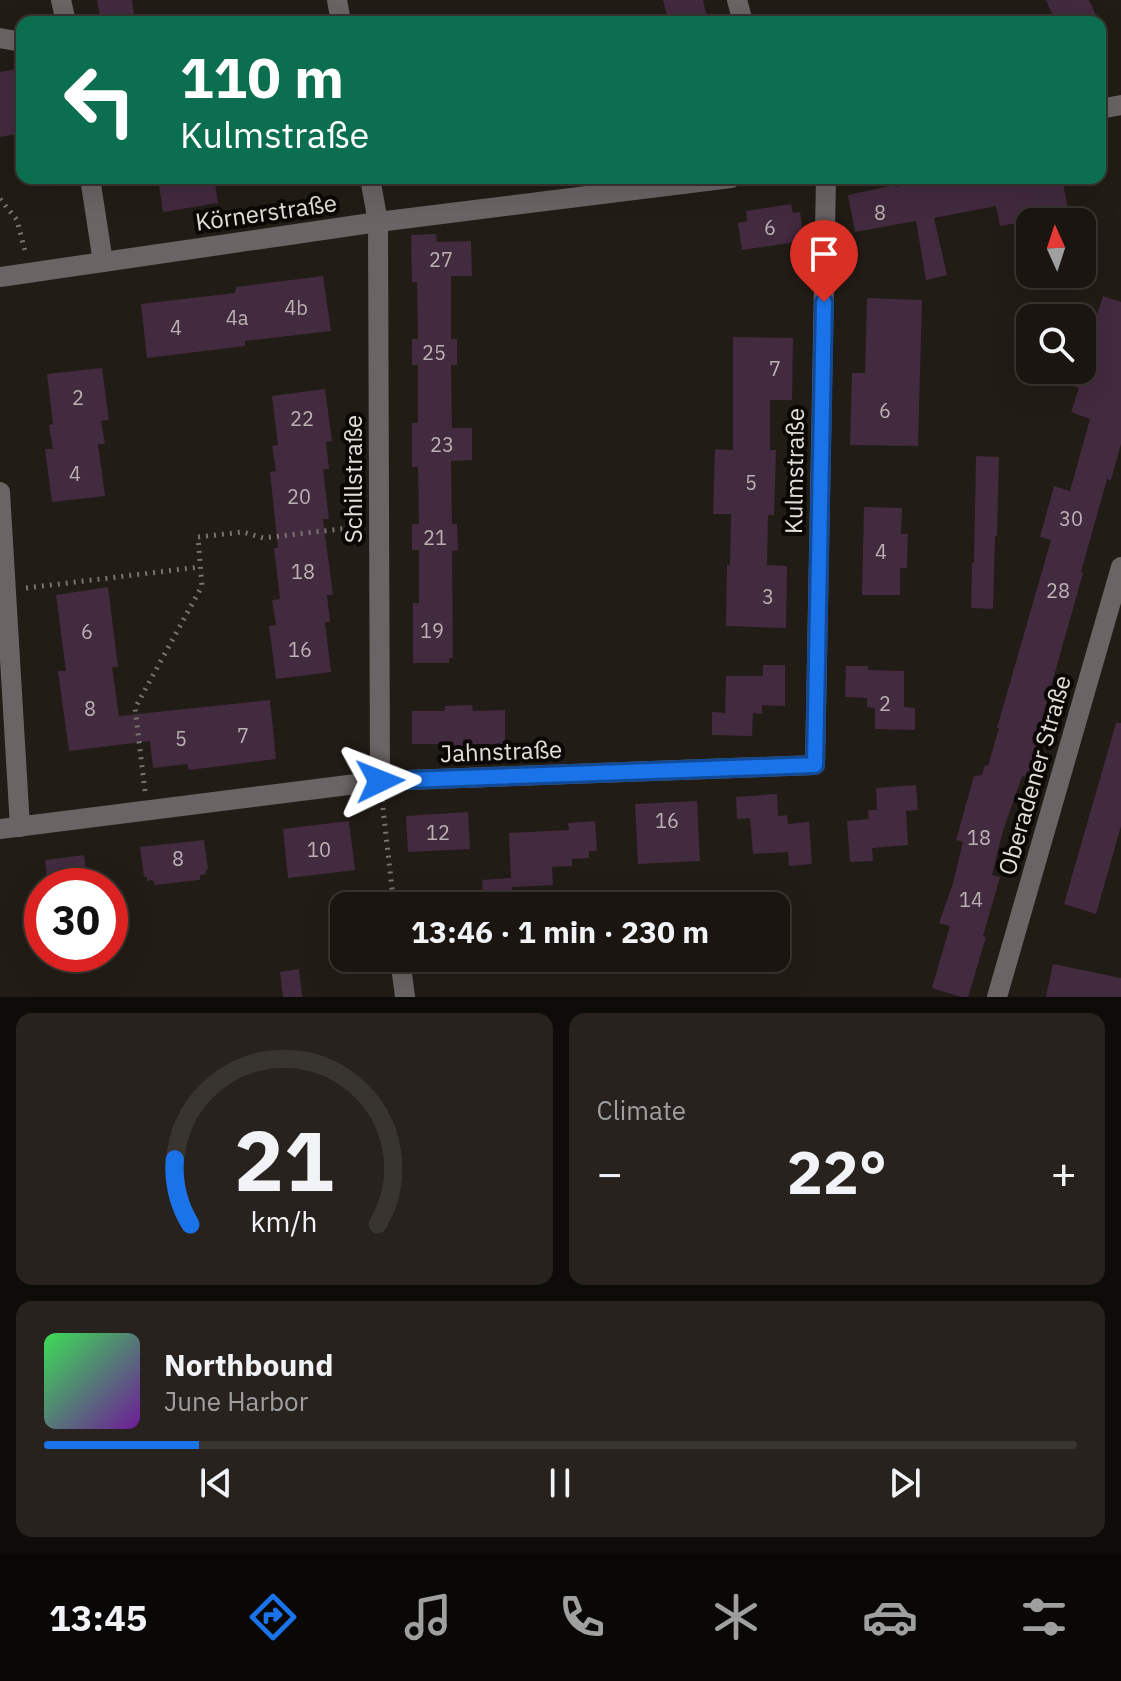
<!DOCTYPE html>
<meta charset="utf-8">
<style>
:root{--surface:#1a1510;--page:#27221e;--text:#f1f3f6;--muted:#9f9f9f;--line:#383430;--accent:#1a73e8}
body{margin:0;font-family:"IBM Plex Sans",sans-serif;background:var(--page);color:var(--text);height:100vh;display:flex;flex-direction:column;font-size:30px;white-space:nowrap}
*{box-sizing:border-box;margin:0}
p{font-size:26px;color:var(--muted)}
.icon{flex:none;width:44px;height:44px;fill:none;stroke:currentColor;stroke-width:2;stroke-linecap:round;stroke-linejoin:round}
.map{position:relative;height:997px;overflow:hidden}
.panel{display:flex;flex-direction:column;gap:16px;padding:16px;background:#0e0c09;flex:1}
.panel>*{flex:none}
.hud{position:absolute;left:16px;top:16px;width:1090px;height:168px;border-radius:16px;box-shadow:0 8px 32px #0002,0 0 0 2px var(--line);background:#0b6e4f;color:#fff;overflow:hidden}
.needle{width:52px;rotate:357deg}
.buttons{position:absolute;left:1016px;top:208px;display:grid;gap:16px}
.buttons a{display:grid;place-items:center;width:80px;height:80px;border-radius:16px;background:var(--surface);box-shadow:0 8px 32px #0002,0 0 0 2px var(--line);font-size:40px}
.speed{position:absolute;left:24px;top:868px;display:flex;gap:16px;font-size:40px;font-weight:700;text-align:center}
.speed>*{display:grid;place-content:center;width:104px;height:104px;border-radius:50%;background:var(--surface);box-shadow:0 8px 32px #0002,0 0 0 2px var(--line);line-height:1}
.speed .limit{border:12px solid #d22;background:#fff;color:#111}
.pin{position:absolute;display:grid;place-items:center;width:68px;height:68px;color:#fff;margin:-82px -34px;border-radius:50% 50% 50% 0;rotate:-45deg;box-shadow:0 0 8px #0007}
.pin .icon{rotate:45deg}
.me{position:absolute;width:88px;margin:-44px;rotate:88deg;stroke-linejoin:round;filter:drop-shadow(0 0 6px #0008)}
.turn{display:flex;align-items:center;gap:28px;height:168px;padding:0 32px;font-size:36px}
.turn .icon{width:104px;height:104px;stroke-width:2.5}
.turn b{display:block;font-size:56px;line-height:68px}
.big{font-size:60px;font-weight:700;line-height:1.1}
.panel .card{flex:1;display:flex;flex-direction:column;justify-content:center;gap:12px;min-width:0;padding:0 28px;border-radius:16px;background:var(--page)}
.panel .dial{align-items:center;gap:0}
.dial svg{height:208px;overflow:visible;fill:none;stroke:var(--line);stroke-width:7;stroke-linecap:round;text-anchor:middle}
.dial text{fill:var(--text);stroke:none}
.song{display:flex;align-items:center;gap:24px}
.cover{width:96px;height:96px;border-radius:12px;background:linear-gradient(135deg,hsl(130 70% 55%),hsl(280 70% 35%))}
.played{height:8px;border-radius:4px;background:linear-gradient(90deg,var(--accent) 15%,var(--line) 15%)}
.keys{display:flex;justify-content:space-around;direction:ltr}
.heat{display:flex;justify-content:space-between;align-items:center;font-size:44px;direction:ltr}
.panel .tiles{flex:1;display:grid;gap:16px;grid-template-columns:1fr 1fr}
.card:last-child{grid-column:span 2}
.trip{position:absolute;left:330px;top:892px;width:460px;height:80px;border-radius:16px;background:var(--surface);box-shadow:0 8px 32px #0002,0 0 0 2px var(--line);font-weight:700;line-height:80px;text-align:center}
.tabs{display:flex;height:128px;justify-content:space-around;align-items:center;background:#0a0806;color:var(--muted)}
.tabs .icon{width:56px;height:56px}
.tabs .active{color:var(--accent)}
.tabs b{font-size:36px;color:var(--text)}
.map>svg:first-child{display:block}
.building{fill:#422a3f}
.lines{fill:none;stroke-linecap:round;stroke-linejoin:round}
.path{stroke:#78736d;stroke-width:5;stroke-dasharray:2 6;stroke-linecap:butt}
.minor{stroke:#6a6464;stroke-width:20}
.route-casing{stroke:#114b97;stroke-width:20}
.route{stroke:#1a73e8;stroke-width:14}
.labels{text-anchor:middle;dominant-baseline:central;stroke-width:8;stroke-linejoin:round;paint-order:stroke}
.number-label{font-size:20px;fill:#bab1b2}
.street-label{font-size:24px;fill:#e2ded9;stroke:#0a0705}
</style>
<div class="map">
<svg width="1121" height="997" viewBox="0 0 1121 997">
<rect width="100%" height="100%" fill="#221c16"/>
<g class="building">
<path d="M97,0h35l3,22h-34z"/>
<path d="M663,0h40l5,22h-39z"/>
<path d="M1046,0h43l10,22h-43z"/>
<path d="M22,68v65l-22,4v-65z"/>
<path d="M158,178h56l4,25 -55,9z"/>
<path d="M913,178h13v2l14,-2h122l7,36 -69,12 -4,-20 -62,12 13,57 -21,5 -10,-59 -61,11 -7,-37 47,-10v2l15,-3 -1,-5z"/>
<path d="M791,204l2,9 7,-1 4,29 -62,9 -4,-27 9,-2 -1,-10z"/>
<path d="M436,234l1,8 34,-1 1,35h-21v63h6v26h-6l1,63h20v32l-21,1 1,63h5l1,26 -6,1 1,107h-4v5h-36v-60h6v-53h-7v-26h7l-1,-57h-6v-44h6v-58h-6v-26h6l-1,-57h-5l-1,-47z"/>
<path d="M323,276l8,55 -86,10v5l-98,12 -6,-54 94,-11 1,-6z"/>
<path d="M1103,296l18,6v142l-10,36 -4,-1 -26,93 2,1 -47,167 5,1 -11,37 -8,-2 -20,58 -10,41 8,2 -17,59 3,1 -18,60h-7l-29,-9 18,-62 -11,-3 14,-40 10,-41 -7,-2 18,-64 8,-1 3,-10 3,1 11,-38h-2l54,-188 -11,-3 14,-51 16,5 20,-72 -19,-7 8,-24 -44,-15 1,-3h46v-58l14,5z"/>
<path d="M867,298l55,2 -4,146 -68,-1 2,-72h13z"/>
<path d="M733,337l60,1 -1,62h-22v50h6l-2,65h-6l-1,50 20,1 -1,62 -60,-2 1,-61h3l1,-51h-18l2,-65 18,1z"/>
<path d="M102,368l7,52 -8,1 4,23h-7l7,52 -53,6 -7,-53h8l-4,-24 4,-1 -6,-50z"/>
<path d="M325,389l7,52 -6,1 3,27h-6l6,50h-6l10,76h-6l3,27h-5l6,50 -55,7 -7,-53 7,-1 -4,-25 8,-1 -6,-51h4l-8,-76 6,-1 -4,-25 6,-1 -6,-49z"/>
<path d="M976,456l23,1 -2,79h-2l-2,73 -22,-1 1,-45h2z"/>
<path d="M864,507l38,1 -1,26h7l-1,34h-7v27h-38z"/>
<path d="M108,587l10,80h-6l7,49 151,-16 6,59 -87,11 -2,-6 -34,4 -3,-27 -81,10 -11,-80h8l-10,-76z"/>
<path d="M763,665h22v41l-23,-1v9l-9,-1 -1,23 -40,-1v-23l13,1 1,-37h37z"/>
<path d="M846,666h22v4l36,1v36l11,1v22l-40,-1v-21l-8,-1v-9l-22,-1z"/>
<path d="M472,705l1,6 32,-1v34h-33v6h-27v-6h-33v-33h33v-5z"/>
<path d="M1116,723h5v103l-25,88 -32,-10z"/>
<path d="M916,785l2,25 -12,1 2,34 -36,3 1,13 -23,1 -3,-41 22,-2 -1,-9h9l-1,-22z"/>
<path d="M777,794l1,22 9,-1 1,9 21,-2 3,42 -23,2 -1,-14 -35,2 -3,-36 -13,1 -1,-22z"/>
<path d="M697,801l3,60 -62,3 -3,-60z"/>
<path d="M468,812l2,37 -62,3 -2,-36z"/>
<path d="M349,821l6,49 -67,8 -5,-49z"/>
<path d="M595,821l2,30h-8v7l-17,1v7l-20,1 1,18 -41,2 1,12 -30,2 -1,-21 29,-2 -2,-45 60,-3 -1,-7z"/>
<path d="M204,840l4,29 -2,1v4l-6,1v5l-46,5 -1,-5 -6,1v-4h-3l-4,-30z"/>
<path d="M84,855l4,31h-40l-3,-26z"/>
<path d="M1053,964l68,14v19h-75z"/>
<path d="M299,969l3,28h-19l-3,-25z"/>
</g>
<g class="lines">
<g class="path">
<path d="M0,199l17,21 8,31"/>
<path d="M26,588l174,-21"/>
<path d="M145,791l-10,-83 67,-122 -4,-49 45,-5 20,6 95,-11"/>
<path d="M382,800l12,106"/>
</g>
<g class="minor">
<path d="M61,0l5,22"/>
<path d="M337,0l4,22"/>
<path d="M737,0l6,22"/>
<path d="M0,38l22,4"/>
<path d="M1100,109l21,-4"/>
<path d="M90,178l13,84"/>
<path d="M370,178l8,44 2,559"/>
<path d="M0,277l378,-55 353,-44"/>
<path d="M0,492l20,335"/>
<path d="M0,829l380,-48 435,-16 11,-587"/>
<path d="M400,958l5,39"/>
<path d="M997,997l124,-430"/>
</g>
</g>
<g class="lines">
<defs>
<path id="route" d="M380,781l435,-16 9,-463"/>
</defs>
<use href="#route" class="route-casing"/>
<use href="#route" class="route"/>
</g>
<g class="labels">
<g class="number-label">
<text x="880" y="212">8</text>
<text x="770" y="227">6</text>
<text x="441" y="259">27</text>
<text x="296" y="307">4b</text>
<text x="237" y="317">4a</text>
<text x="176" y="327">4</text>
<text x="434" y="352">25</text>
<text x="775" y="368">7</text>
<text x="78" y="397">2</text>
<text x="885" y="410">6</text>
<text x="302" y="418">22</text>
<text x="442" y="444">23</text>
<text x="75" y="473">4</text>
<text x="751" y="482">5</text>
<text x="299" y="496">20</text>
<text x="1071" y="518">30</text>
<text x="435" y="537">21</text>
<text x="881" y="551">4</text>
<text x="303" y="571">18</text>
<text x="1058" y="590">28</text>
<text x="768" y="596">3</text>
<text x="432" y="630">19</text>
<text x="87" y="631">6</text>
<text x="300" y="649">16</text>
<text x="885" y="703">2</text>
<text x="90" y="708">8</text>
<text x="243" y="735">7</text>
<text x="181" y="738">5</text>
<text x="667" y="820">16</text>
<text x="438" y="832">12</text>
<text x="979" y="837">18</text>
<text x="319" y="849">10</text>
<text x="178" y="858">8</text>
<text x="971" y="899">14</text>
</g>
<g class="street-label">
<text transform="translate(266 212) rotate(-8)">Körnerstraße</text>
<text transform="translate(794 471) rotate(-89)">Kulmstraße</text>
<text transform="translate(353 479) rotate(-90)">Schillstraße</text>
<text transform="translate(501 751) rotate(-2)">Jahnstraße</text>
<text transform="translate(1034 775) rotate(-74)">Oberadener Straße</text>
</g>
</g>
</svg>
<div class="buttons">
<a><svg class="needle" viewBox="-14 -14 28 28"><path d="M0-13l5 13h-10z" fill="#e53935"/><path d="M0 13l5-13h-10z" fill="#9f9f9f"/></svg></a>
<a><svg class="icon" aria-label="search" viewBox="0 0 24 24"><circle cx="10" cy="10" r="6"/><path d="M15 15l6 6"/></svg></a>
</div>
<div class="speed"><div class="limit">30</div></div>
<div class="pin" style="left:824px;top:302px;background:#d93025"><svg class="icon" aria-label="arrive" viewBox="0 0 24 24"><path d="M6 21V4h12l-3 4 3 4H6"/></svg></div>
<svg class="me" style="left:380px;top:781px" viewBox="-20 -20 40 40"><path d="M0-17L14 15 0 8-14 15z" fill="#1a73e8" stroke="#fff" stroke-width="4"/></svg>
<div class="trip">13:46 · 1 min · 230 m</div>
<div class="hud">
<div class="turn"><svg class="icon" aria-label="left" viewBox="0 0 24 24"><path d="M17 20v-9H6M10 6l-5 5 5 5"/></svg><div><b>110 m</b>Kulmstraße</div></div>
</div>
</div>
<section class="panel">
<div class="tiles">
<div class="card dial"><svg viewBox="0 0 100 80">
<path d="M14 69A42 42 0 1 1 86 69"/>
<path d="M14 69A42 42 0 0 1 8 44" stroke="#1a73e8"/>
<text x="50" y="56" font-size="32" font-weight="700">21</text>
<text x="50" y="72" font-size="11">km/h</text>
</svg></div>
<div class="card"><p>Climate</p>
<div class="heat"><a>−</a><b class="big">22°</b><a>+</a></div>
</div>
<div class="card">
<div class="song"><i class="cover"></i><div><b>Northbound</b><p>June Harbor</p></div></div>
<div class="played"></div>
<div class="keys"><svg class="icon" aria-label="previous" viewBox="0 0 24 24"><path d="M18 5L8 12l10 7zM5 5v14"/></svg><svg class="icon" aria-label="pause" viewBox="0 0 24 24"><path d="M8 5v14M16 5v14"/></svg><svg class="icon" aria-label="next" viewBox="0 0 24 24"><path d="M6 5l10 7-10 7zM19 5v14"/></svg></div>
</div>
</div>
</section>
<nav class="tabs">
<b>13:45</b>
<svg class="icon active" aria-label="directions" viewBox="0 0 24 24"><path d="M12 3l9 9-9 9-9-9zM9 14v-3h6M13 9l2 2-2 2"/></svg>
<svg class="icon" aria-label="music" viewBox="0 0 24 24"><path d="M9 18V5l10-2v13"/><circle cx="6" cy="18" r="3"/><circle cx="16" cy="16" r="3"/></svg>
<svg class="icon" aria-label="phone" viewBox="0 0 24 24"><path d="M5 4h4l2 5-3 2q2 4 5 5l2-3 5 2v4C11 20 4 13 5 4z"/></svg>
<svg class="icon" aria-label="climate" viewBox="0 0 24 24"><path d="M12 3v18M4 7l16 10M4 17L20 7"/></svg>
<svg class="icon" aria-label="car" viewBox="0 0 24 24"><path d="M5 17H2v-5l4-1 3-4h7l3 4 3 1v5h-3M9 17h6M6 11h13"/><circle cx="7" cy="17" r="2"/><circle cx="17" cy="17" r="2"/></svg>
<svg class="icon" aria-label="filters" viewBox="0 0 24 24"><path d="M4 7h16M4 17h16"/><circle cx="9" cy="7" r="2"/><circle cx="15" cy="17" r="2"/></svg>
</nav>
